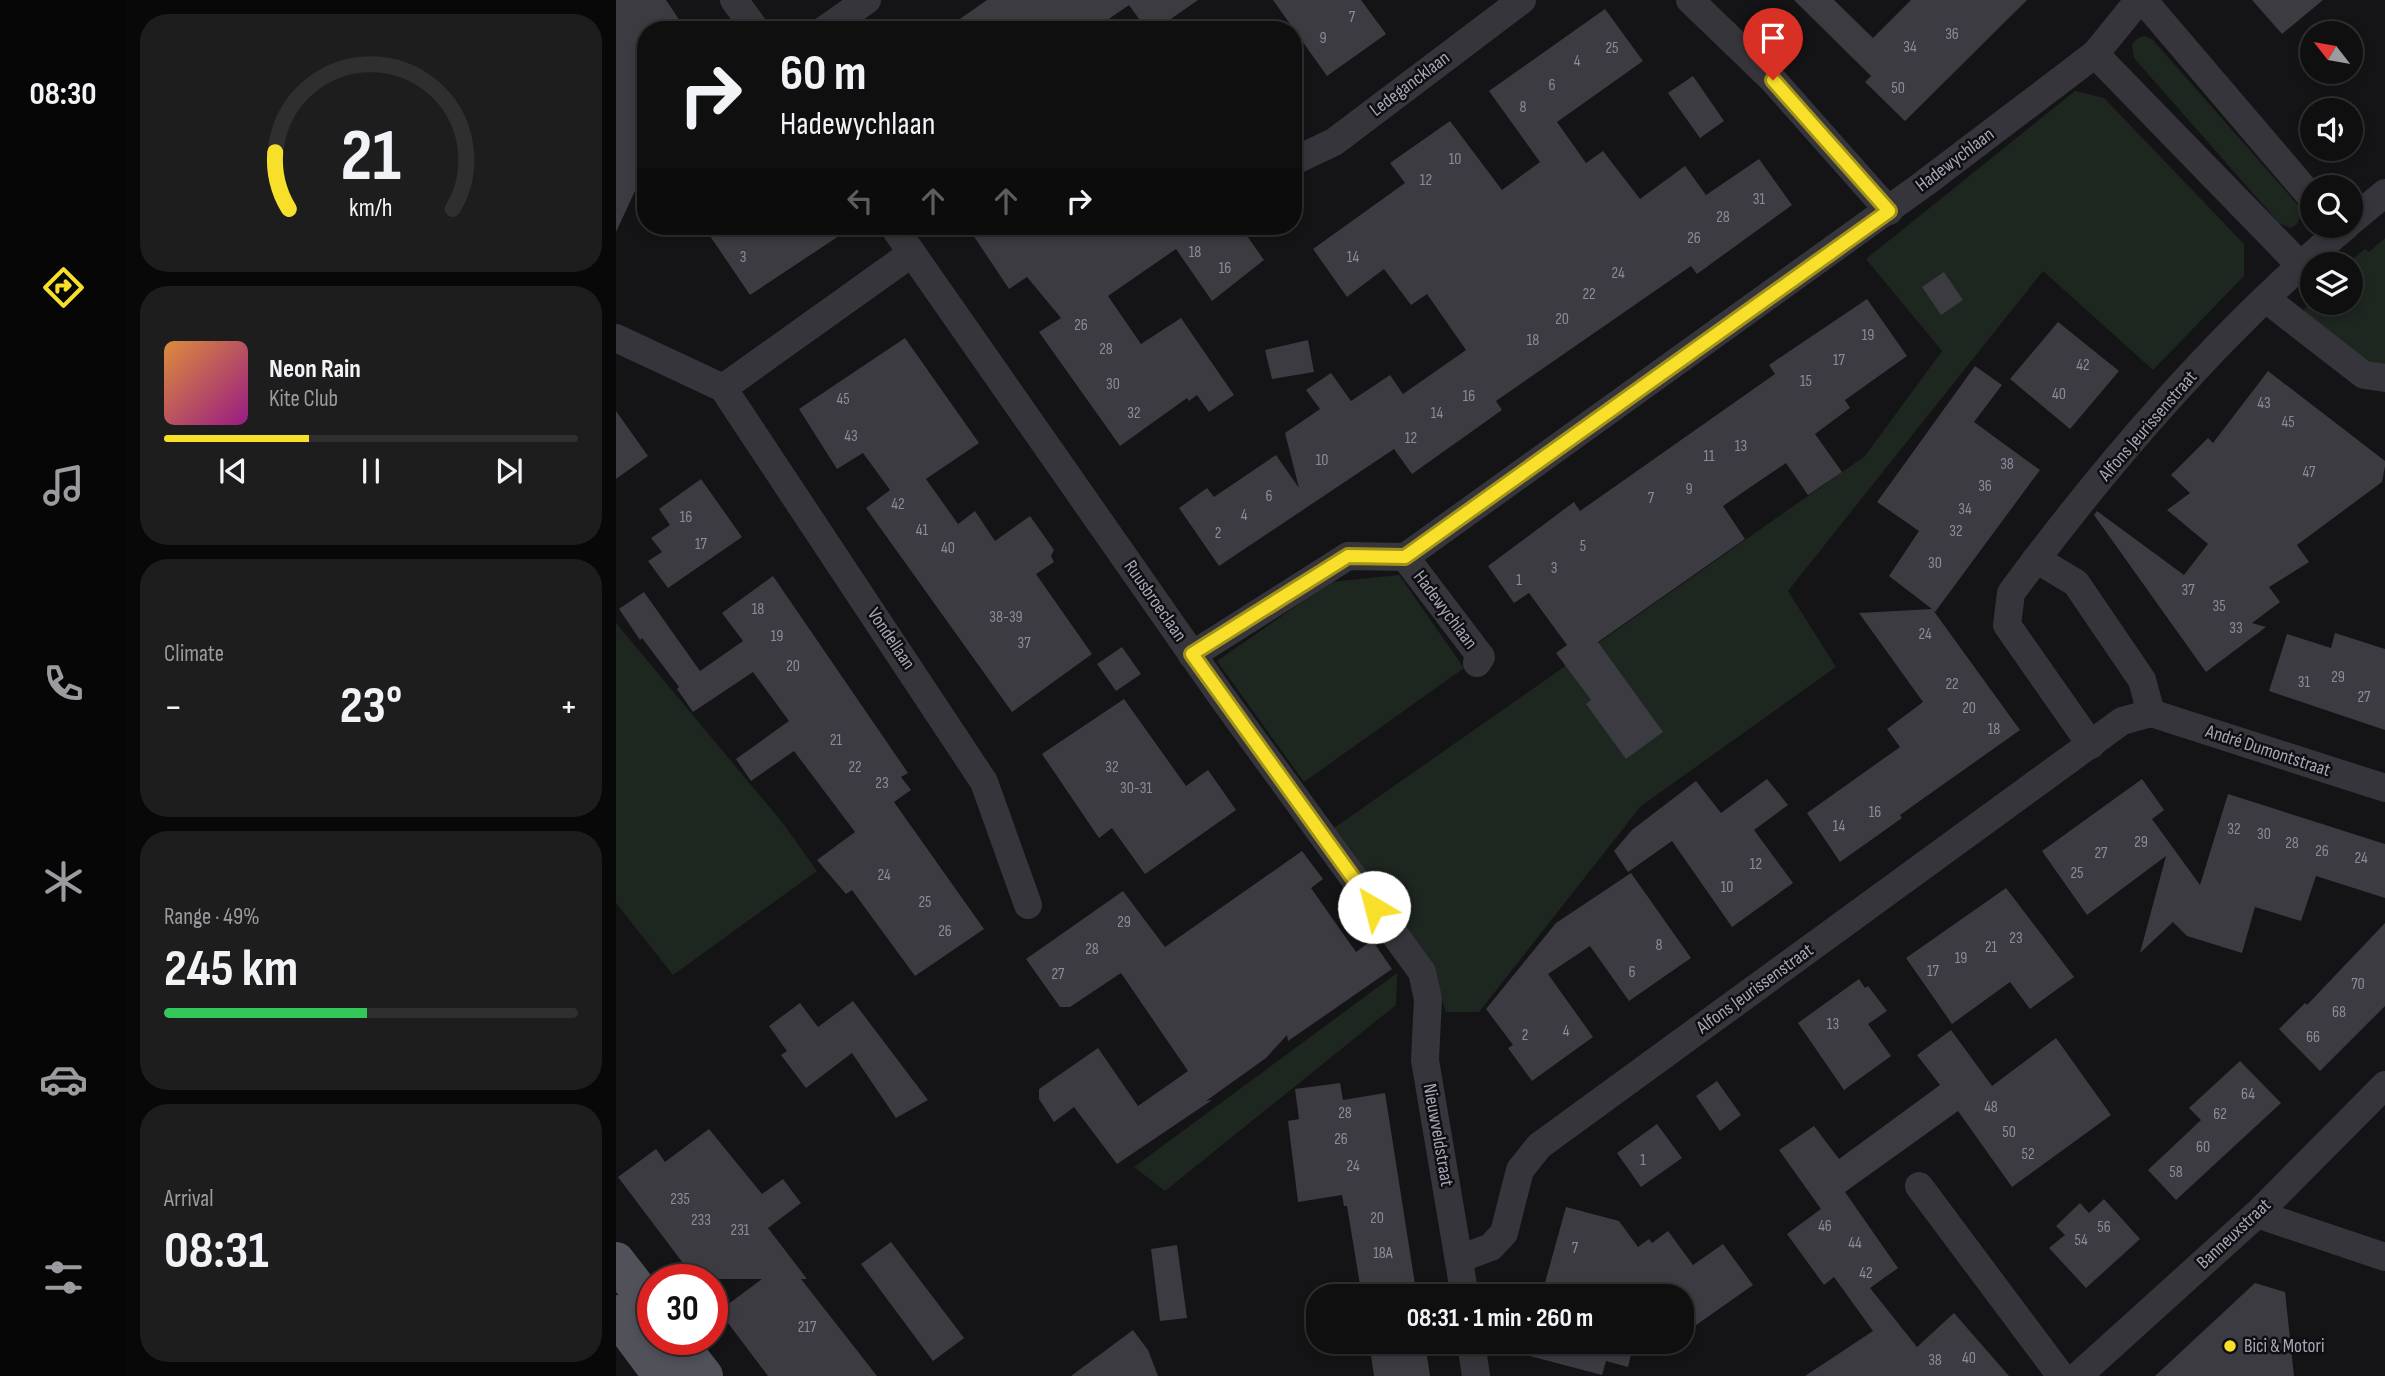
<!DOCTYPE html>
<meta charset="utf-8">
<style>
:root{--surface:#0f0f10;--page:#1d1d1e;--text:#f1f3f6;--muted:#9b9c9f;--line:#2f2f30;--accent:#f8e02a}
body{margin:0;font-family:"Sofia Sans Condensed",sans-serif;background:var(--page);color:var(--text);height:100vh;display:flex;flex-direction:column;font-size:26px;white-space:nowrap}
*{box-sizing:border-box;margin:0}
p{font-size:23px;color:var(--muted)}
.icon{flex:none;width:38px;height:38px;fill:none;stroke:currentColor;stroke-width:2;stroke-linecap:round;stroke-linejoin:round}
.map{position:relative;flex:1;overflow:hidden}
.panel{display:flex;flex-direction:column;gap:14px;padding:14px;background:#080809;width:490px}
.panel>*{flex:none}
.guide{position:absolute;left:21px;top:21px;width:665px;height:214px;border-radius:28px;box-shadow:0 4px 10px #0003,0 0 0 2px var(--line);background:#0f0f10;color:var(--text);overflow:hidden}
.needle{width:46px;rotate:301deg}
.controls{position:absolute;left:1684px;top:21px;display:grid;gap:14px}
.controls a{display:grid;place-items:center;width:63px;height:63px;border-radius:50%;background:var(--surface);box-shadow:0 4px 10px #0003,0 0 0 2px var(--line);font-size:35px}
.speed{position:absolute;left:21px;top:1264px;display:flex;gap:14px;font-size:35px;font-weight:700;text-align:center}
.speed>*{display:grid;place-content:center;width:91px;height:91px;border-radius:50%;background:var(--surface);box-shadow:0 4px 10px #0003,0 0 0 2px var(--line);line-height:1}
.speed .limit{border:10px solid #d22;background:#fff;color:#111}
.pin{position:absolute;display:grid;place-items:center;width:60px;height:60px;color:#fff;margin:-72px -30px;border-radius:50% 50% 50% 0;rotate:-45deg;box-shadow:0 0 7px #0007}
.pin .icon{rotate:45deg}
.me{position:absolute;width:77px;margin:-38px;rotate:323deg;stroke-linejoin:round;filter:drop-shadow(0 0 5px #0008)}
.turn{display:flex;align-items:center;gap:24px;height:147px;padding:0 28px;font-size:32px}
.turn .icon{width:91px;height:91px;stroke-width:2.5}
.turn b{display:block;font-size:49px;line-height:60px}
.lanes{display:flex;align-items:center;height:66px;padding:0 28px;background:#0003;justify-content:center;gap:35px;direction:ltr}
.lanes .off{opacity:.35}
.big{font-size:52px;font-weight:700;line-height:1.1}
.panel .card{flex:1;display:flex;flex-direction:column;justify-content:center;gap:10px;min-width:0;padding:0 24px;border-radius:28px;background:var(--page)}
.panel .dial{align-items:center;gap:0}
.dial svg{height:182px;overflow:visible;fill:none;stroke:var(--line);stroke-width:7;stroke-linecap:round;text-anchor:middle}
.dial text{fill:var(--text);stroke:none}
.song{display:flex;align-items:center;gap:21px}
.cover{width:84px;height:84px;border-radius:10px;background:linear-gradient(135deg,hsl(30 70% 55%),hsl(310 70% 35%))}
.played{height:7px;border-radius:4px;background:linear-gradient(90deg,var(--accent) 35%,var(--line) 35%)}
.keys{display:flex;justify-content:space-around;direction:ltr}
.heat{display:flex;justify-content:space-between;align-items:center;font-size:38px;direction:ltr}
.charge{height:10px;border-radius:5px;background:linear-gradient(90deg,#34c759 49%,var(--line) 0)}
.trip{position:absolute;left:690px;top:1284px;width:388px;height:70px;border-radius:28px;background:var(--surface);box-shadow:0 4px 10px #0003,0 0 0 2px var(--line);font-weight:700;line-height:70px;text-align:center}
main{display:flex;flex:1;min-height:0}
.tabs{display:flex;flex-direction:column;width:126px;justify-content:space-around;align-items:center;background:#060606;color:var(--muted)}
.tabs .icon{width:49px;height:49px}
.tabs .on{color:var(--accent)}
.tabs b{font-size:32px;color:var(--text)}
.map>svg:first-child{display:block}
.green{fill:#1e2620}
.building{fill:#3b3b41}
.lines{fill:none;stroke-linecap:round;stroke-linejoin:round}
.minor{stroke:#35353b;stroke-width:28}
.primary{stroke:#51515a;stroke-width:38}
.route-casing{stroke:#a1921b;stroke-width:18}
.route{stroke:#f8e02a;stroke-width:12}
.poi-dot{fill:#f8e02a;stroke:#0f0f11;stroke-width:2.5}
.labels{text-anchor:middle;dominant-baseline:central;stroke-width:5;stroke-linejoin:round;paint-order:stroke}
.number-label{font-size:16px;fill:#8a8c9a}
.street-label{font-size:19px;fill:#a5a7b7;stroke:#0f0f11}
.poi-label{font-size:19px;fill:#a5a7b7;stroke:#0f0f11;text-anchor:start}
</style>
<main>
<nav class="tabs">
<b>08:30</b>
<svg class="icon on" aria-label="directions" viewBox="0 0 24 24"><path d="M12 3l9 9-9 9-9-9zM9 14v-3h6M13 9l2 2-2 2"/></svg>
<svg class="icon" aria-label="music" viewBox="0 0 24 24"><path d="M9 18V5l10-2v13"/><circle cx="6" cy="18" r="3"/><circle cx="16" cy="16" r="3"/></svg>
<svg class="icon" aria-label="phone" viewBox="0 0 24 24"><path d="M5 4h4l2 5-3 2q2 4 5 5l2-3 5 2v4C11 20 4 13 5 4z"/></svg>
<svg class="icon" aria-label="climate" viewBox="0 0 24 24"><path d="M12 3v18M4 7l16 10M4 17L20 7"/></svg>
<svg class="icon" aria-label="car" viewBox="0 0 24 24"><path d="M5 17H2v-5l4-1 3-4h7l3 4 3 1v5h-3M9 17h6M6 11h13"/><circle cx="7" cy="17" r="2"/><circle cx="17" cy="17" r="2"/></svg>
<svg class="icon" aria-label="filters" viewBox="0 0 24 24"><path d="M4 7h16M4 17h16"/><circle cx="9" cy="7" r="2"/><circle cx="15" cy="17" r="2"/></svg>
</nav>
<section class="panel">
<div class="card dial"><svg viewBox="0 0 100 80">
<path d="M14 69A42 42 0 1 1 86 69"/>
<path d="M14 69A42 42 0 0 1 8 44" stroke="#f8e02a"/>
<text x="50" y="56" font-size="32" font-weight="700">21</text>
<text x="50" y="72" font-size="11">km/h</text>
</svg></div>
<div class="card">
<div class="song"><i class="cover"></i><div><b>Neon Rain</b><p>Kite Club</p></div></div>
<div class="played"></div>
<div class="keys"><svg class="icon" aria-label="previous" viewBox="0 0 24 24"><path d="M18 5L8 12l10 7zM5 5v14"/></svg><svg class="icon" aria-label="pause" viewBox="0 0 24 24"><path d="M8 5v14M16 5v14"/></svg><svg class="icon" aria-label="next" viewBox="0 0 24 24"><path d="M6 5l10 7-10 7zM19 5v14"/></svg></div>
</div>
<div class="card"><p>Climate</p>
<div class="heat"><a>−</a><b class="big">23°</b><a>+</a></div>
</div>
<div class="card"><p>Range · 49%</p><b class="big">245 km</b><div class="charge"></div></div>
<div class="card"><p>Arrival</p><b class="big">08:31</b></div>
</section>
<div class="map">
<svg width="1769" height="1376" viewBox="0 0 1769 1376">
<rect width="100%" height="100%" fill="#141416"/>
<g class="green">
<path d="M1529,36l8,4 146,166 3,9 -6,10 -6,3 -11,-5 -145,-165 -2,-14 6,-6z"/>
<path d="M1459,91l29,7 140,146v32l-91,94 -110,-99 -255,320 48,76 -195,139 -162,206h-33l-16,-51 -96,-133 531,-372 77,-105 -76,-92z"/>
<path d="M1769,238v129l-4,2 -84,-54 12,-10 -3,-4 6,-5v7h38v-39h-3l18,-15 4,3z"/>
<path d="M783,575l65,93 -160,114 -87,-121 114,-79z"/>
<path d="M0,623l166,199 35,49 -144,104 -57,-72z"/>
<path d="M781,973l-1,32 -231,186 -31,-24z"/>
</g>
<g class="building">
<path d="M0,0h50l20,30h-40v137l-30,65z"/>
<path d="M371,0h211l-43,30h-8l-18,-25 -36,25h-149z"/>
<path d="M657,0h88l25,34 -59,42z"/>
<path d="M1178,0h40l39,38 38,-38h116l-122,121 -40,-39 6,-6z"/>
<path d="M1636,0h71l-41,34z"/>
<path d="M989,9l38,52 -86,61 29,41 17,-12 37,48 45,-33 21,29 53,-36 33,46 -95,69 -6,-8 -195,135 6,9 -90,64 -18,-25 -175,117 -40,-58 28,-20 7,9 62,-42 23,33 -14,-55 35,-24 -14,-19 25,-17 20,28 39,-26 13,19 63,-44 -39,-56 -16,11 -27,-36 -37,28 -34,-48 92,-66 -15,-20 60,-42 52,69 38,-28 -51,-71z"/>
<path d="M1077,76l31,45 -24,17 -32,-45z"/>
<path d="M109,226h129l-104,69 -40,-59z"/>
<path d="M351,226h273l24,34 -52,41 -36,-52 -68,47 33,48 40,-26 53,77 -25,17 -12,-17 -8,6 -2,-3 -67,48 -81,-114 22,-14 -34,-41 -18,12z"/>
<path d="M1328,272l19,28 -22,15 -19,-28z"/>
<path d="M1251,299l40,57 -62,44 5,8 -35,26 27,38 -34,23 -22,-32 -34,23 -29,20 22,33 -147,103 65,90 -37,27 -40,-55 5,-4 -35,-47 11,-8 -38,-52 -15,10 -26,-37 86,-64 6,9 195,-137 -6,-9z"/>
<path d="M1442,322l61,49 -49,58 -60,-50z"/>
<path d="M289,338l74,105 -53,36 32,45 17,-13 20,30 35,-25 24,34 -3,6 3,6 -18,12 56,80 -80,58 -146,-204 24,-18 -27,-37 -26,16 -38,-60z"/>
<path d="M692,340l6,32 -42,7 -7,-29z"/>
<path d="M1359,366l27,19 -28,37 66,48 -105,142 -2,-2 87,120 -120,85 2,3 -62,44 -33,-49 93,-66 -13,-18 36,-27 -64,-89 73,-4 -43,-33 30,-45 -42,-29z"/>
<path d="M1652,371l117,90v5l-3,16 -85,63 12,17 -40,25 11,15 -28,21 14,4 -60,45 -112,-157 3,-4 87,64 24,-31 -41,-34 23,-17 -19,-18 37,-37 5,5z"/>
<path d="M0,411l32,45 -32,23z"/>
<path d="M85,479l41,58 -74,51 -20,-27 14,-9 -11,-14 19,-13 -11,-16z"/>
<path d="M157,576l135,197 -7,4 10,13 -17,12 90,127 -69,47 -63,-86 -6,4 -29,-34 38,-28 -61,-81 -43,30 -15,-22 53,-38 -36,-49 -60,40 -16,-23 2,-2 -37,-49 -2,2 -21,-31 25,-17 56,79 43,-30 -21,-28z"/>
<path d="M1719,633l50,16v81l-116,-39 18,-57 44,14z"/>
<path d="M506,647l19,27 -25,17 -19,-27z"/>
<path d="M508,699l62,87 22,-16 28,40 -91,64 -33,-46 -13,10 -57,-84z"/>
<path d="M1151,779l21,26 -34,25 39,53 -61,44 -60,-86 -44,31 -14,-21 18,-21 64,-49 25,32z"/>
<path d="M1526,779l22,31 -12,9 48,66 28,-91 157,50v54l-69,-22 -15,45 -46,-14 -13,46 -55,-17 -14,-14 -33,31 26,-97 -79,59 -45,-64z"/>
<path d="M686,851l21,28 -12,9 45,64 16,-12 20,29 -104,72 -1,-6 -21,23 -60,43 6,-1 -95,64 -43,-57 -20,15 -15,-23v-10l59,-41 40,58 50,-35 -67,-98 -51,34h-10l-34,-48 97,-68 42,56z"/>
<path d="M1015,873l60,85 -62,43 -39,-55 -42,28 45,63 -61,44 -24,-33 5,-3 -27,-36 70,-86z"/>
<path d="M1390,888l68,89 -44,32 -20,-27 -58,42 -46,-66z"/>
<path d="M1769,923v83l-65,65 -41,-42 26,-26 2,2z"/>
<path d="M1243,979l6,9 3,-2 19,25 -19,13 23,32 -47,34 -46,-67z"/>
<path d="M237,1001l75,99 -32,18 -44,-65 -46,35 -25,-33 6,-4 -18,-25 31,-23 18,24z"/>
<path d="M1335,1030l41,56 64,-48 55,77 -99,72 -54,-76 -113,81 53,76 -28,20 47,59 37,-34 55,63h-204l68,-45 -39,-54 -10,8 -37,-51 34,-25 -42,-59 35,-24 25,33 101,-74 -23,-30z"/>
<path d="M1624,1061l41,42 -105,97 -28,-30 53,-50 -12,-12z"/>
<path d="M1101,1081l24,34 -21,16 -24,-35z"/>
<path d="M724,1083l3,17 42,-7 32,204h-55l-15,-91h-3l-2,-11 -44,7 -10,-81 11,-2 -4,-30z"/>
<path d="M1041,1124l25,34 -41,29 -24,-34z"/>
<path d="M93,1129l53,65 21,-15 18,24 -33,25 39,51h-6l76,97h-109l-49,-65 43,-32h-67l-77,-102 38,-28 9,13z"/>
<path d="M1488,1199l36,40 -54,49 -37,-40 16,-13 -9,-9 24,-23 9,10z"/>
<path d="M950,1207l53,14 19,26 11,-8 3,4 16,-12 25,34 30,-21 30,41 -71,50v-38h-141z"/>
<path d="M275,1242l73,96 -31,23 -72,-97z"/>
<path d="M561,1245l10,73 -27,3 -9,-72z"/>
<path d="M1639,1283l30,9 9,84h-139z"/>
<path d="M517,1330l15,20 10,26h-87z"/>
<path d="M753,1342h56l5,34h-56z"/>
<path d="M913,1342h105l-6,25 -22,-6 -4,14 -76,-20z"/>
</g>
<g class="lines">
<g class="minor">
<path d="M118,0l22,30"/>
<path d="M1074,0l83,80 116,131"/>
<path d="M1527,0l169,198"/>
<path d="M208,30l43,-30"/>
<path d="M1479,54l207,213"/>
<path d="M678,161l40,-19 188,-142"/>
<path d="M1734,222l35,-29"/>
<path d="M277,226l329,471 200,275 6,27 -3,61 40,237"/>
<path d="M1650,299l98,76 21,3"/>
<path d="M0,338l107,50 261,394 44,123"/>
<path d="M107,388l189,-135"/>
<path d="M789,557l76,100 -4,6"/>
<path d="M1420,559l40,24 66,97 9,33"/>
<path d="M576,655l156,-99 57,1 520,-374 170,-129 44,-54"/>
<path d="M1535,713l234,75"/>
<path d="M1475,745l-84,-120 4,-32c95,-129 212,-265 335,-367"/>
<path d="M1303,1186l142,190"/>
<path d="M1641,1214l128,43"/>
<path d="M843,1259l32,-12 13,-14 16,-63 19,-24 583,-425 29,-8"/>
<path d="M855,1342l5,34"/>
<path d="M1462,1376l179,-162 128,-129"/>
</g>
<g class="primary">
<path d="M0,1261l37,48"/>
<path d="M0,1314l46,62"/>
<path d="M59,1339l29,37"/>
</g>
</g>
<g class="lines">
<defs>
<path id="route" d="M758,907l-182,-253 156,-98 57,1 484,-346 -116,-131"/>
</defs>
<use href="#route" class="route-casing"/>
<use href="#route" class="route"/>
</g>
<circle class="poi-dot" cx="1614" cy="1346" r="7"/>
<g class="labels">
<g class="number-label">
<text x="736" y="17">7</text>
<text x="1336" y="34">36</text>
<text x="707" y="38">9</text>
<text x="1294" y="47">34</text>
<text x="996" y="48">25</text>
<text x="961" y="61">4</text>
<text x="936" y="85">6</text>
<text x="1282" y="88">50</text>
<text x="907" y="107">8</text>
<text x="839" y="159">10</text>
<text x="810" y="180">12</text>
<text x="1143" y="199">31</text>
<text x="1107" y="217">28</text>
<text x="1078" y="238">26</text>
<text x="579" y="252">18</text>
<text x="127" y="257">3</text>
<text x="737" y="257">14</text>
<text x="609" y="268">16</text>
<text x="1002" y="273">24</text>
<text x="973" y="294">22</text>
<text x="946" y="319">20</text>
<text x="465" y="325">26</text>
<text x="1252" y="335">19</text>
<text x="917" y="340">18</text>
<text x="490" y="349">28</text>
<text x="1223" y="360">17</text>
<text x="1467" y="365">42</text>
<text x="1190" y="381">15</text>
<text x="497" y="384">30</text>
<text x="1443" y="394">40</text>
<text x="853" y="396">16</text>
<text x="227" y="399">45</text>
<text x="1648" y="403">43</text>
<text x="518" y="413">32</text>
<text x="821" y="413">14</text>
<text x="1672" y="422">45</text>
<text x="235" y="436">43</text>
<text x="795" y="438">12</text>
<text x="1125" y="446">13</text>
<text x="1093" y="456">11</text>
<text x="706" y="460">10</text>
<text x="1391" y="464">38</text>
<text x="1693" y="472">47</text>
<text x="1369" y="486">36</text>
<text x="1073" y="489">9</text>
<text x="653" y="496">6</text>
<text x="1035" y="498">7</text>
<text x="282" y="504">42</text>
<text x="1349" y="509">34</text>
<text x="628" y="515">4</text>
<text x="70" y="517">16</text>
<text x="306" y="530">41</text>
<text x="1340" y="531">32</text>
<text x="602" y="533">2</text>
<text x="85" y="544">17</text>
<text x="967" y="546">5</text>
<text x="332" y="548">40</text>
<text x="1319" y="563">30</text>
<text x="938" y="568">3</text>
<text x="903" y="580">1</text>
<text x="1572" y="590">37</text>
<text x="1603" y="606">35</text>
<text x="142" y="609">18</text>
<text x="390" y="617">38-39</text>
<text x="1620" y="628">33</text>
<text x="1309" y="634">24</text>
<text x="161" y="636">19</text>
<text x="408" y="643">37</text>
<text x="177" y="666">20</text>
<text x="1722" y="677">29</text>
<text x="1688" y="682">31</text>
<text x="1336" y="684">22</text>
<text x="1748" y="697">27</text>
<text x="1353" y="708">20</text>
<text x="1378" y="729">18</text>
<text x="220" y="740">21</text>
<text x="239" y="767">22</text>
<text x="496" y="767">32</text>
<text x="266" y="783">23</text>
<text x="520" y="788">30-31</text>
<text x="1259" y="812">16</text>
<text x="1223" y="826">14</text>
<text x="1618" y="829">32</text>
<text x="1648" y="834">30</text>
<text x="1525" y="842">29</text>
<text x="1676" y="843">28</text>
<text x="1706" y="851">26</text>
<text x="1485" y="853">27</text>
<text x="1745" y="858">24</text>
<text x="1140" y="864">12</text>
<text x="1461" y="873">25</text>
<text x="268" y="875">24</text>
<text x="1111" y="887">10</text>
<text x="309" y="902">25</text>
<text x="508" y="922">29</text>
<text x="329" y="931">26</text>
<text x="1400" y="938">23</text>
<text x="1043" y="945">8</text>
<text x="1375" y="947">21</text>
<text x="476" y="949">28</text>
<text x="1345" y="958">19</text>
<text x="1317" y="971">17</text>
<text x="1016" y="972">6</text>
<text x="442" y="974">27</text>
<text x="1742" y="984">70</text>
<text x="1723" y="1012">68</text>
<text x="1217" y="1024">13</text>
<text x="950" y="1031">4</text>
<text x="909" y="1035">2</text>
<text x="1697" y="1037">66</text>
<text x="1632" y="1094">64</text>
<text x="1375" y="1107">48</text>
<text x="729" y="1113">28</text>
<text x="1604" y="1114">62</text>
<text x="1393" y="1132">50</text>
<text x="725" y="1139">26</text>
<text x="1587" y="1147">60</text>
<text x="1412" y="1154">52</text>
<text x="1027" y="1160">1</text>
<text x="737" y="1166">24</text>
<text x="1560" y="1172">58</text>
<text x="64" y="1199">235</text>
<text x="761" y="1218">20</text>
<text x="85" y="1220">233</text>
<text x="1209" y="1226">46</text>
<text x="1488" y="1227">56</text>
<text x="124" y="1230">231</text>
<text x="1465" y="1240">54</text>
<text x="1239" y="1243">44</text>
<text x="959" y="1248">7</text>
<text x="767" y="1253">18A</text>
<text x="1250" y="1273">42</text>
<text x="191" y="1327">217</text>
<text x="1353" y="1358">40</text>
<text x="1319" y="1360">38</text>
</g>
<g class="street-label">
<text transform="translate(794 84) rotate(-37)">Ledegancklaan</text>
<text transform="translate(1339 160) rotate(-37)">Hadewychlaan</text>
<text transform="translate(1532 426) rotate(-49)">Alfons Jeurissenstraat</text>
<text transform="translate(539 601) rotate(55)">Ruusbroeclaan</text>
<text transform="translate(829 610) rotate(53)">Hadewychlaan</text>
<text transform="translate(275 639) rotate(56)">Vondellaan</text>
<text transform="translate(1652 751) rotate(18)">André Dumontstraat</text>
<text transform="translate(1139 989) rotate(-36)">Alfons Jeurissenstraat</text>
<text transform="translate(822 1135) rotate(80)">Nieuwveldstraat</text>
<text transform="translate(1618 1234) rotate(-43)">Banneuxstraat</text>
</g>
<g class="poi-label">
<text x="1628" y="1346">Bici &amp; Motori</text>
</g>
</g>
</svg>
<div class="controls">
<a><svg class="needle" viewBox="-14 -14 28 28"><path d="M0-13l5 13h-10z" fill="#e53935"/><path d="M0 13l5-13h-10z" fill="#9b9c9f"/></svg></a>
<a><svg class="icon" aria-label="sound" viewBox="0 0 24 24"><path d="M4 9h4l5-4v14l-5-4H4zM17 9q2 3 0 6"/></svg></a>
<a><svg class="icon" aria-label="search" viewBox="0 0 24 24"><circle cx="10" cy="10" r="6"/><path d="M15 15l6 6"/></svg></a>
<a><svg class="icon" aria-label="layers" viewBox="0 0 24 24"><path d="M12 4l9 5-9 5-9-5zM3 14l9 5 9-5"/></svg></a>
</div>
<div class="speed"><div class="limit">30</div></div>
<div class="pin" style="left:1157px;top:80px;background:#d93025"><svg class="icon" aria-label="arrive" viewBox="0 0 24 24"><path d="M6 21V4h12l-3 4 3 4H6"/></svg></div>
<svg class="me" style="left:758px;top:907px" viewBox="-20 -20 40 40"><circle r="19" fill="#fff"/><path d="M0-13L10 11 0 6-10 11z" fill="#f8e02a"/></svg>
<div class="trip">08:31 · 1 min · 260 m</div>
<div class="guide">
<div class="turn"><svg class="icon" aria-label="right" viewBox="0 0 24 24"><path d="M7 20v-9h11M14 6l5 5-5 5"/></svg><div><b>60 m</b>Hadewychlaan</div></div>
<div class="lanes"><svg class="icon off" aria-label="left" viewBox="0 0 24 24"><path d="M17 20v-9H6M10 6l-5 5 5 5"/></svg><svg class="icon off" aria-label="ahead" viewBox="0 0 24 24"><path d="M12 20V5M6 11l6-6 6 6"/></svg><svg class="icon off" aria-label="ahead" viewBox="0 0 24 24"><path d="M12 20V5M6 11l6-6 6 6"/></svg><svg class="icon" aria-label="right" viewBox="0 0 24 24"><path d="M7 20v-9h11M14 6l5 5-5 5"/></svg></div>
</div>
</div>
</main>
